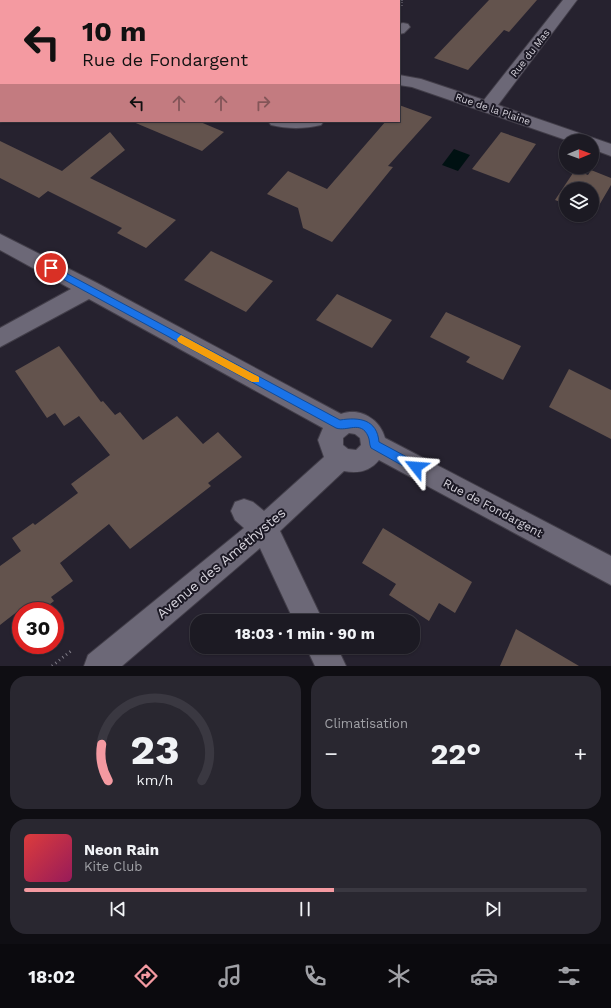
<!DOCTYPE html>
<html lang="fr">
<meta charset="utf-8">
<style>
:root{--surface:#1c1a23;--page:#292730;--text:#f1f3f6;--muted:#a0a1a6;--line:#3a3841;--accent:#f49aa1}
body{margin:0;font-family:"Work Sans",sans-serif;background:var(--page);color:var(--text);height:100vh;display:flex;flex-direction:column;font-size:15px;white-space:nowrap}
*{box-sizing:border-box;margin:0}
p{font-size:13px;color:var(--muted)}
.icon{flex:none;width:22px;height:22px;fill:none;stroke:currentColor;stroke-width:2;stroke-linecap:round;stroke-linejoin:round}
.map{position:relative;height:666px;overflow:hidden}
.sheet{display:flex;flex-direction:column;gap:10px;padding:10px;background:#0f0e13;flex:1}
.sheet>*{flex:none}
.hud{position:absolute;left:0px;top:0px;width:400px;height:122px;box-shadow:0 1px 3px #0004,0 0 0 1px var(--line);background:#f49aa1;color:#111;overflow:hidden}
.needle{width:26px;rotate:89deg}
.buttons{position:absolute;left:559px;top:134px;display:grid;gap:8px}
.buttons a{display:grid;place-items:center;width:40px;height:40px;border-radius:50%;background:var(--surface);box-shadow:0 1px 3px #0004,0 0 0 1px var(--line);font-size:20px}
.speed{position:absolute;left:12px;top:602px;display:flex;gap:8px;font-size:20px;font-weight:700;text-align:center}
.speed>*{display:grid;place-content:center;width:52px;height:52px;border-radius:50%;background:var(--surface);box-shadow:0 1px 3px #0004,0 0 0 1px var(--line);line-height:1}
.speed .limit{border:6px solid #d22;background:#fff;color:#111}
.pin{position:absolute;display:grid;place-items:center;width:34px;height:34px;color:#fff;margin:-17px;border:2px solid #fff;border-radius:50%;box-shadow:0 1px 4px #0007}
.me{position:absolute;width:44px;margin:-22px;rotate:298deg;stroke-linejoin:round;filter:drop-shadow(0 0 3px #0008)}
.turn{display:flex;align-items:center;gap:14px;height:84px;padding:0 16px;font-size:18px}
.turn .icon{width:52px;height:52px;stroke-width:2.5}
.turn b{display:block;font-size:28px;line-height:34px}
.lanes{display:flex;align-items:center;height:38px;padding:0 16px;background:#0003;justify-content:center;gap:20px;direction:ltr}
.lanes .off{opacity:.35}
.big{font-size:30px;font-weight:700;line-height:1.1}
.sheet .tile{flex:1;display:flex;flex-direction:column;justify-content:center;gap:6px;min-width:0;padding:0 14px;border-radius:16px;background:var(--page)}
.sheet .dial{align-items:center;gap:0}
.dial svg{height:104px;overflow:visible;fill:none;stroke:var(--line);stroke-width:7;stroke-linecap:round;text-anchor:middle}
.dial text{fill:var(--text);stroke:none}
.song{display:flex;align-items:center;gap:12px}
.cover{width:48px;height:48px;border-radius:6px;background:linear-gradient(135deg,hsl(0 70% 55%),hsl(330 70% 35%))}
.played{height:4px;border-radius:2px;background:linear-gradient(90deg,var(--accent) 55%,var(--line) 55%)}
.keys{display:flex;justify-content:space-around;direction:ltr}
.heat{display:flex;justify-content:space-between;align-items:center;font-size:22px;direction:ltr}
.sheet .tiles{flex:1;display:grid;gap:10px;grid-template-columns:1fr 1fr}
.tile:last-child{grid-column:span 2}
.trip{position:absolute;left:190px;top:614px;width:230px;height:40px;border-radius:16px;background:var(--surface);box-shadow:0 1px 3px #0004,0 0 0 1px var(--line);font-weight:700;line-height:40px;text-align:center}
.dock{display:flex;height:64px;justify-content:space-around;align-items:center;background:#0b0a0e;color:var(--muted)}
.dock .icon{width:28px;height:28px}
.dock .on{color:var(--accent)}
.dock b{font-size:18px;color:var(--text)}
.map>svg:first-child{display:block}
.water{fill:#001112}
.building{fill:#63534d}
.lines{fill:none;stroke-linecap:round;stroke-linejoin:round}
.street-casing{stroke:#423e49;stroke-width:2}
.path-far1{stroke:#7f7c87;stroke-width:2;stroke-dasharray:0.5 2;stroke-linecap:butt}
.path{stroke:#7f7c87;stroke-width:3;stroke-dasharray:1 3.5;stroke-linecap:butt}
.street{fill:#6c6877;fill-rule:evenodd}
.route{fill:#1a73e8;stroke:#114b97}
.slow{fill:#f59e0b}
.labels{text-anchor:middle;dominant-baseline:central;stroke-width:4;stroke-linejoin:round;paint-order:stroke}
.far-street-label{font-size:10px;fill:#d4d1da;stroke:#1c1925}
.street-label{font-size:12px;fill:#d4d1da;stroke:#1c1925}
.near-street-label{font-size:14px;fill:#d4d1da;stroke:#1c1925}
</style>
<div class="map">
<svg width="611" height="666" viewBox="0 0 611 666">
<rect width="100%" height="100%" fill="#26222f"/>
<path class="water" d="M454,149l16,6 -12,16 -16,-6z"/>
<g class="building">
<path d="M489,0h48l-28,32 -5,-2 -36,40 -34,-12z"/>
<path d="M399,105l33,12 -44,49 5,1 -61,75 -29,-14 -5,-20 -31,-14 21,-23 39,18 59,-68h13z"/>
<path d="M131,121h67l26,11 -22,19z"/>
<path d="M110,132l15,18 -35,28 86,42 -30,28 -29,-15 5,-5 -74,-37 -9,7 -39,-20v-37l62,30z"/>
<path d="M501,132l35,12 -27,39 -37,-14z"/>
<path d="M575,170l13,5 3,-5 20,8v7l-17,29h-2v-25h-26v15l-11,-4z"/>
<path d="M211,251l62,30 -27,31 -62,-32z"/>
<path d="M337,294l55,26 -20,28 -56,-28z"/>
<path d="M446,312l75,34 -18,34 -37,-18 4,-5 -40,-20z"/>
<path d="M59,346l42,56 2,-1 12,14 5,-3 23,28 34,-24 26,28 15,-12 24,25 -34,26 3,3 -81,63 -21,-25 -49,39 13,18 -22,16 3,4 -13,10h-23l-18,14v-59l21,-15 -9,-13 21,-15 2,2 43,-32 -7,-9 39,-29 -31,-39 -15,10 -9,-13 -8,5 -32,-47z"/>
<path d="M569,369l42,21v49l-62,-32z"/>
<path d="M383,528l89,54 -17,31 -16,-10 -10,18 -40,-26 7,-11 -34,-21z"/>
<path d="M516,629l63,37h-79z"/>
</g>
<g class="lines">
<defs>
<g id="street">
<rect x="95" y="0" width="14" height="1"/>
<path d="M563,0h14l-79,105 113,39v12l-19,-7v-8h-23l-157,-54 -13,-2v-10l22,4 63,21z"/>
<path d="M403,23l5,1 2,3 -6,6 -5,1v-10z"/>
<path d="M268,121h56l-3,4c-16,4 -34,4 -50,0z"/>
<path d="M0,234l97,49 244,131c19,-7 39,5 44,24l226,118v29l-232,-125c-9,11 -21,14 -35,11l-64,60 43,90h-29l-34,-73 -138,118h-38l4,-11 156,-127 -9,-8 -4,-9 4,-9 9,-3 9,3 11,9 60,-54 -6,-17 5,-12 -234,-129 -89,48v-19l71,-39 -71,-39zM349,433l6,1 5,4 1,7 -5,5 -8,-1 -5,-4v-7z"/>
<path d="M306,647h31l9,19h-31z"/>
</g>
</defs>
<use href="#street" class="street-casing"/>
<path class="path-far1" d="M402,0v6"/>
<path class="path" d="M52,666l19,-15"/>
<use href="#street" class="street"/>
</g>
<path class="route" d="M51,265l289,155c19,-3 37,-1 39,22l41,22 1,3 -1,4h-8l-41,-23c-2,-4 -1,-8 -3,-12 -7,-16 -21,-4 -32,-8l-288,-157v-5z"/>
<path class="slow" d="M181,335l78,42v5h-7l-74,-40 -1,-3z"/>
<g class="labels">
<g class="far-street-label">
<text transform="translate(530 53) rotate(-52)">Rue du Mas</text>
<text transform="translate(493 109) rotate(19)">Rue de la Plaine</text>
</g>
<g class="street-label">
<text transform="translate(493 508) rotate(28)">Rue de Fondargent</text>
</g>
<g class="near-street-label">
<text transform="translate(221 563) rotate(-40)">Avenue des Améthystes</text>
</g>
</g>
</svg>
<div class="buttons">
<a><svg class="needle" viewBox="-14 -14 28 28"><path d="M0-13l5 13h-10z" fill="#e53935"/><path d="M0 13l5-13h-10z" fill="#a0a1a6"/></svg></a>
<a><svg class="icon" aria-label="layers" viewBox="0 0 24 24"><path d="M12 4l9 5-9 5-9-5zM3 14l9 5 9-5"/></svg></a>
</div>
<div class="speed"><div class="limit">30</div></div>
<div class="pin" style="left:51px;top:268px;background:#d93025"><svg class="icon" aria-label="arrive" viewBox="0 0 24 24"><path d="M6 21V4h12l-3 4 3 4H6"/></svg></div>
<svg class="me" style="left:416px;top:467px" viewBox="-20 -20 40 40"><path d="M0-17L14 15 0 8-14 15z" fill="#1a73e8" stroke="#fff" stroke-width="4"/></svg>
<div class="trip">18:03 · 1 min · 90 m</div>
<div class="hud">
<div class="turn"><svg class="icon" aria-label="left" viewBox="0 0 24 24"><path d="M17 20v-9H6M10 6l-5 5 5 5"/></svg><div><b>10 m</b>Rue de Fondargent</div></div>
<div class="lanes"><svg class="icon" aria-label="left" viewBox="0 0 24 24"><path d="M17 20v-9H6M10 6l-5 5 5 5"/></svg><svg class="icon off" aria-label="ahead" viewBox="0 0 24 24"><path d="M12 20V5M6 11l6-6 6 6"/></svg><svg class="icon off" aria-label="ahead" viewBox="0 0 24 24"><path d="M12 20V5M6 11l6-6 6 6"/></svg><svg class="icon off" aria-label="right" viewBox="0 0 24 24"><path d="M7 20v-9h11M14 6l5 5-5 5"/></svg></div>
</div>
</div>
<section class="sheet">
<div class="tiles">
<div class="tile dial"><svg viewBox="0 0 100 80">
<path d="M14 69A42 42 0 1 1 86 69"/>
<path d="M14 69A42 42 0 0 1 9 41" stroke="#f49aa1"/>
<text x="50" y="56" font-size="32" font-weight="700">23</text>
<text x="50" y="72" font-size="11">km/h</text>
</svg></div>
<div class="tile"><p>Climatisation</p>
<div class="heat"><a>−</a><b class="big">22°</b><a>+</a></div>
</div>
<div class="tile">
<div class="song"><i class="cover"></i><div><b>Neon Rain</b><p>Kite Club</p></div></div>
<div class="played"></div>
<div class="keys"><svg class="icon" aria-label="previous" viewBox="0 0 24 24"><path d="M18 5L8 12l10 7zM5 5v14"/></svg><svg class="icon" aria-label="pause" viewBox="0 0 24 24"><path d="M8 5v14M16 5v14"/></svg><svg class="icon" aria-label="next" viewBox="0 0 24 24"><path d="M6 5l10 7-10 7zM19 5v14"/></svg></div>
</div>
</div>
</section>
<nav class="dock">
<b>18:02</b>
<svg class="icon on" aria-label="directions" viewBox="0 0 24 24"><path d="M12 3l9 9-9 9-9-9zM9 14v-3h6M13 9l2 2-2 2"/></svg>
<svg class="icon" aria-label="music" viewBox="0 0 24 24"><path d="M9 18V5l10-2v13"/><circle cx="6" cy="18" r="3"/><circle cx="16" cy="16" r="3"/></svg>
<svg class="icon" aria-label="phone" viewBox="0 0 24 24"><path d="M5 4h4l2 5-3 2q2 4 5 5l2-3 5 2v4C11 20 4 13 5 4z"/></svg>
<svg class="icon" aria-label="climate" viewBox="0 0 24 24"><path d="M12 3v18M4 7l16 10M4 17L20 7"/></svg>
<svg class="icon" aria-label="car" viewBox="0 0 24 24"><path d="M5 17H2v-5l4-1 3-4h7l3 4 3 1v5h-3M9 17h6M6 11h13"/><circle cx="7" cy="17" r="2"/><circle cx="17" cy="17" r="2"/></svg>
<svg class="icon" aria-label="filters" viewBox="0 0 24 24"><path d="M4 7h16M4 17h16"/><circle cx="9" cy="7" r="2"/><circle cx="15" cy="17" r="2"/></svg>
</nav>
